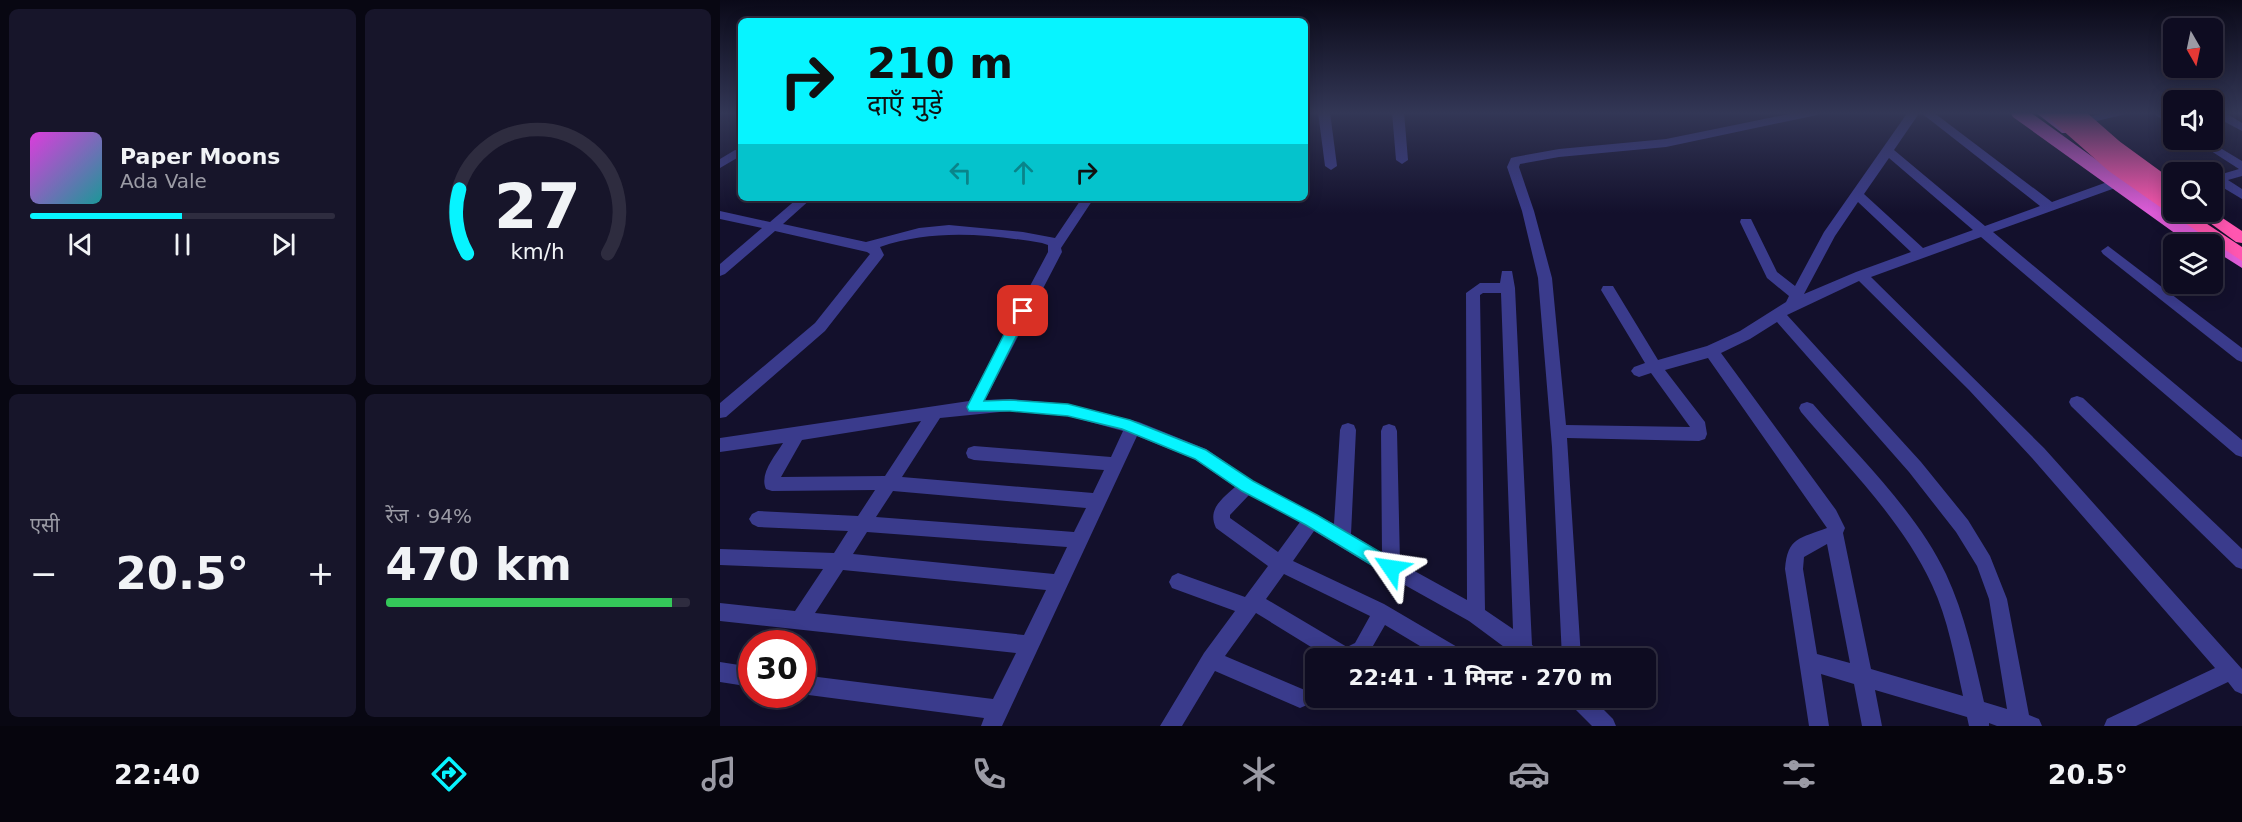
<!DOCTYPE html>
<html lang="hi">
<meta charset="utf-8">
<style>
:root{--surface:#0e0c21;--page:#17152a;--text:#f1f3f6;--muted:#9b9ba5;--line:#2e2c3f;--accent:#07f4ff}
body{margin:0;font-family:"DejaVu Sans","Noto Sans Devanagari",sans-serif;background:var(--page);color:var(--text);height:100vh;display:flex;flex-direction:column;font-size:22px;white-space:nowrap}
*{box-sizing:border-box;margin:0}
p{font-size:20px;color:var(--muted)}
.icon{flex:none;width:33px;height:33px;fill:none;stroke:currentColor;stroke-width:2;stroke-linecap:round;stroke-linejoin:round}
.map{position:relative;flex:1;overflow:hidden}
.side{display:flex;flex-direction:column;gap:9px;padding:9px;background:#080712;width:720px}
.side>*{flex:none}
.hud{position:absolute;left:18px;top:18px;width:570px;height:183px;border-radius:9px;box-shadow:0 3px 15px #0003,0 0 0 2px var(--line);background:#07f4ff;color:#111;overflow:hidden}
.needle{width:39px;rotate:171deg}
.fabs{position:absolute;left:1443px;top:18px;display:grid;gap:12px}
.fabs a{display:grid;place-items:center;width:60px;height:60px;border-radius:9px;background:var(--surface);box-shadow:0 3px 15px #0003,0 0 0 2px var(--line);font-size:30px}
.speed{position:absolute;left:18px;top:630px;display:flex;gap:12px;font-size:30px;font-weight:700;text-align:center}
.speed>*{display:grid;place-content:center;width:78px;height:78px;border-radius:50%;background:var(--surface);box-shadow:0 3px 15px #0003,0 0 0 2px var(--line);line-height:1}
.speed .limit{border:9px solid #d22;background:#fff;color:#111}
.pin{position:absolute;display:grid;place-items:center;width:51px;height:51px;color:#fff;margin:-26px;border-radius:12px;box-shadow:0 3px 9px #0006}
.me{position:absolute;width:66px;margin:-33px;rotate:302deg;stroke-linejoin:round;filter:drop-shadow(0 0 4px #0008)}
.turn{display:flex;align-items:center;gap:21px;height:126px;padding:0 30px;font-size:27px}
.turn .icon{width:78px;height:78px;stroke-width:2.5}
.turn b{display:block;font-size:42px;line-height:51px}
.lanes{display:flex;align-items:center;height:57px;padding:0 30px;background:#0003;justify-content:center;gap:30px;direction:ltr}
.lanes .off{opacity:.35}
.big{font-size:45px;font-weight:800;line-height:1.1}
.side .card{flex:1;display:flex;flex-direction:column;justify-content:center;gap:9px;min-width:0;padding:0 21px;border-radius:9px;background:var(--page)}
.side .dial{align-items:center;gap:0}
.dial svg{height:156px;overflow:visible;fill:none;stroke:var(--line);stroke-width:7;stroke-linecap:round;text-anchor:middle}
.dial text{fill:var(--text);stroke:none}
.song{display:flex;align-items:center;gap:18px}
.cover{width:72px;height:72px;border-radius:9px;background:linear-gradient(135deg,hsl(300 70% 55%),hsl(180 70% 35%))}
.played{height:6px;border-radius:3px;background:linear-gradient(90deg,var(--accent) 50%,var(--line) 50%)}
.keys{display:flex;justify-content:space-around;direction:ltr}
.heat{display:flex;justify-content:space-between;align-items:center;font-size:33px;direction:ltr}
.charge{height:9px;border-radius:4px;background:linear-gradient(90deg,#34c759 94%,var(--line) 0)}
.side .tiles{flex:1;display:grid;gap:9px;grid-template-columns:repeat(2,1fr)}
.trip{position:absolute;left:585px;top:648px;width:351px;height:60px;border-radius:9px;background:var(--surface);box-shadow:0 3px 15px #0003,0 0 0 2px var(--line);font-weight:800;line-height:60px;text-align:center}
.tab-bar{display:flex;height:96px;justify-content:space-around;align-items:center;background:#06050d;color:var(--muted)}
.tab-bar .icon{width:42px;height:42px}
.tab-bar .current{color:var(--accent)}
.tab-bar b{font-size:27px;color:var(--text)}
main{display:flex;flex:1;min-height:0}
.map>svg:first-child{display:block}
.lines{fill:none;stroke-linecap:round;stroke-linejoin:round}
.minor{fill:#3a3b8c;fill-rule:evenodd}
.trunk{fill:#de5cd8;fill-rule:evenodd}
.motorway{fill:#ff56b0;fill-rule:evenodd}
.trunk-bridge{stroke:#de5cd8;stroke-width:14}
.motorway-bridge{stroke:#ff56b0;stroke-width:16}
.route{fill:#07f4ff;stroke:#059fa6;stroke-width:1.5}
</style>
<main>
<section class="side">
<div class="tiles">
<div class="card">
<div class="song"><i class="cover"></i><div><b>Paper Moons</b><p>Ada Vale</p></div></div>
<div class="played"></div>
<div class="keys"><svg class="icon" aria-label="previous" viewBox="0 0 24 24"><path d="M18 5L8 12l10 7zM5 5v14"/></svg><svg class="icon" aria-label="pause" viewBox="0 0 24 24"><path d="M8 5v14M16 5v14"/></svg><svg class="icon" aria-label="next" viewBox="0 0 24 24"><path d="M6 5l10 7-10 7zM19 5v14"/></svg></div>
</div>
<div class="card dial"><svg viewBox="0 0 100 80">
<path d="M14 69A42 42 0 1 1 86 69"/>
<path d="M14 69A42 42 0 0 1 10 36" stroke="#07f4ff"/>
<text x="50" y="56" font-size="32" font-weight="700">27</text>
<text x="50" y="72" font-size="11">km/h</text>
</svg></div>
<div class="card"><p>एसी</p>
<div class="heat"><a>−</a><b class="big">20.5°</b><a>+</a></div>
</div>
<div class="card"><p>रेंज · 94%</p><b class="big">470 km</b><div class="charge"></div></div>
</div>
</section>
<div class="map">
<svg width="1522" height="726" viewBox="0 0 1522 726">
<rect width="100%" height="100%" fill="#13102c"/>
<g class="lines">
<g class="minor">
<path d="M598,112h12l7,54 -6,4 -6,-4z"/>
<path d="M672,112h12l4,48 -6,4 -6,-4z"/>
<path d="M1079,112h24l-6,3 -151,32 -107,10 -39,7 -1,3 15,44 18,67 14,147 124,2 -39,-54 -12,4 -5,-2 -3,-4 3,-4 11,-4 -44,-73 2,-4h10l45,74 49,-14 33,-15 46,-29 3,-6 -22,-18 -27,-56 1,-3h10l26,53 18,14 29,-54 84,-120h12l-26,38 91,76 55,-20 -120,-94h13l119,90 69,-25h8l2,3 -2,3 -136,49 249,208v17l-6,-2 -255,-218 -110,40 173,171 198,221v25l-7,-3 -7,-9 -92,44h-32l3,-7 108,-51 -183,-210 -63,-68 -110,-109 -72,34 134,147 47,58 22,36 17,43 22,116 10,4 3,7h-45l-8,-3v3h-20l-2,-9 -92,-27 7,36h-20l-8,-42 -33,-10 8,52h-20l-24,-157c2,-32 16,-31 42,-41l-119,-170 -43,12 40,52 2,12 -2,5 -6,2 -132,-3 14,220h-19l-10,-211 -14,-169 -16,-67 -15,-44 4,-9 4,-1 44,-8 107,-10zM1169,158l84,72 -50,18 -59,-54zM1138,202l53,50 -55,20 -52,22 31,-58zM1057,322l132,150 47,60 21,34 12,33 18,110 -23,-7c-10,-44 -19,-87 -38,-128 -30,-63 -88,-118 -133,-170l-6,-2 -6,2 -2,4 2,4c46,54 101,108 131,173 16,34 23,74 31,111l-92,-27 -28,-136 2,-5 -9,-18 -115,-157 29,-14zM1107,544l23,119 -33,-9 -14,-85 1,-12z"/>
<path d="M1389,112h19l-2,2 -50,12 -6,-3 2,-2z"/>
<path d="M1430,112h14l10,6v8z"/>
<path d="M1492,112h12l18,11v8l-30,-16z"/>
<path d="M1474,140h13l35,21v15l-14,4 14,9v10l-25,-15 -5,1v-8l27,-8z"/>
<path d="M15,150l6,1v8l-4,-1 -17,10v-9z"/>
<path d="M78,198h14l-29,26 83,18 53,-14 30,-3 74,7 32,6 27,-40h12l-33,50 1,4 -77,148 25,-1 58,5 71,18 67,27 47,32 81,43 6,-94 2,-5 6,-2 6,2 2,5 -5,104 31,19 -1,-122 2,-5 6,-2 6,2 2,5 3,132 67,37 -1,-307 14,-10h20l2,-12h10l3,17 17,357 8,6 2,7h-23l-50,-37 -84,-47 -71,-43 -21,30 91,43 80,47 2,7h-26l-55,-33 -19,33h-37l-73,-45 -31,43 82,35 3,7 -3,7 -7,3 -85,-37 -33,55h-22l44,-73 31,-42 -63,-23 -3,-6 3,-6 6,-3 67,24 23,-31 -52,-38c-9,-19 6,-29 19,-41l-41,-28 -57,-23 -135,290h-21l3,-8 -183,-24 1,-19 191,24 23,-46 -296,-32v-18l75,8 28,-42 -103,-4v-16l114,4 14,-22 -90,-4 -6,-3 -3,-5 3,-5 6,-3 100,5 17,-26 -103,1 -6,-2c-7,-15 9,-33 17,-46l-63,9v-14l249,-37 79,-149v-7l-6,-2c-55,-9 -109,-14 -162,4l4,8 -2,3 -57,73 -99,86 -6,1v-15l95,-80 55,-69 -3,-2 -92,-21 -50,43 -5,2v-12l42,-36 -42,-9v-8l50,11zM763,293h18l12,336 -28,-19 -5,-315zM290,411l58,5 55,15 -12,26 -137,-11 -6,2 -2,5 2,5 6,2 130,10 -11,23 -191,-16 38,-59zM201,421l-36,55 -104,1 21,-37zM173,491l193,17 -12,24 -198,-15zM529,495l51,27 -22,30 -48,-34v-3zM147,532l200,15 -13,27 -201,-20zM123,570l203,20 -22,45 -209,-22zM564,574l86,42 -15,27 -8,4 -81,-48z"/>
<path d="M1388,246l134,102v14l-5,-2 -134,-106 -2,-3z"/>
<path d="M1357,396l6,2 159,151v20l-6,-2 -165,-161 -2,-4 2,-4z"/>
<path d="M0,662l32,5v20l-32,-5z"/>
<path d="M848,698h24l21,21 3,7h-24l-21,-21z"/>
</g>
<g class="trunk">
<path d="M1315,112h14l24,18 -1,3h-10z"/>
<path d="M1457,212l65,44v12l-30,-19v-5h-6l-34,-24 -2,-3 2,-3z"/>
</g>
<g class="motorway">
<path d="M1454,209v3h15l53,35v14l-68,-45 -3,-4z"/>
<path d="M1492,211l30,20v12l-6,-1 -41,-30z"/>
</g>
<path class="trunk-bridge" d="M1298,112l184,132"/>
<g class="motorway-bridge">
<path d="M1334,112l60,53 60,42"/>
<path d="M1354,112l41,36 59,43"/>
</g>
</g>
<linearGradient id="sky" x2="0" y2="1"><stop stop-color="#0a0918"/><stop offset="0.53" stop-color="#333756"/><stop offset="1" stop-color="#333756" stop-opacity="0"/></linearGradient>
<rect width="1522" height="213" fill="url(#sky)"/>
<path class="route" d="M303,306l6,5 -45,90 26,-1 58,4 62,16 76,30 47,31 64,34 80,47 2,6 -2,5 -6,3 -6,-3 -79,-48 -64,-34 -47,-32 -73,-30 -54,-13 -58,-5h-41l-2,-4 2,-4 47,-92z"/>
</svg>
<div class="fabs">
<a><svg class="needle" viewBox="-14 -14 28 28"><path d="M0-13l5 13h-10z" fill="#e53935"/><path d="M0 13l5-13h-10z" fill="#9b9ba5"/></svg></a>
<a><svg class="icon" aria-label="sound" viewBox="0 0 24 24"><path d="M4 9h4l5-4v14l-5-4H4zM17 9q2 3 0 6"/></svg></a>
<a><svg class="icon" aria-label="search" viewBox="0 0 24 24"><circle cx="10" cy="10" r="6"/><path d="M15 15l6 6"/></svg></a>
<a><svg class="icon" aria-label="layers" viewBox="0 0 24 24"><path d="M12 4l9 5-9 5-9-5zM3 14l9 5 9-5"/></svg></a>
</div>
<div class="speed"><div class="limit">30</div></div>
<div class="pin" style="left:303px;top:311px;background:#d93025"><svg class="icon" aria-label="arrive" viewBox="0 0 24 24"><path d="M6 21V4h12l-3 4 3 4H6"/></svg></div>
<svg class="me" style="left:671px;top:568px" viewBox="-20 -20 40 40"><path d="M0-17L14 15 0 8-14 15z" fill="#07f4ff" stroke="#fff" stroke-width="4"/></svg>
<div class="trip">22:41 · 1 मिनट · 270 m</div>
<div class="hud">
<div class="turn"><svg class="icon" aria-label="right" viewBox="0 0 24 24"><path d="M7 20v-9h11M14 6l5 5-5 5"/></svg><div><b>210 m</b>दाएँ मुड़ें</div></div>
<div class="lanes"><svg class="icon off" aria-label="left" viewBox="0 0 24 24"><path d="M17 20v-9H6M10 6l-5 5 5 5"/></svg><svg class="icon off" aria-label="ahead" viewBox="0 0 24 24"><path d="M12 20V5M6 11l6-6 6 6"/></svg><svg class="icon" aria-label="right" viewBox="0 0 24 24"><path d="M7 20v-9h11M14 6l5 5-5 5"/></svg></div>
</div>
</div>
</main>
<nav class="tab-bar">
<b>22:40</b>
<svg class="icon current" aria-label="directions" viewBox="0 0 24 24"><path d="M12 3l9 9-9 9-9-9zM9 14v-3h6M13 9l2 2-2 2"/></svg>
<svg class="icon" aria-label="music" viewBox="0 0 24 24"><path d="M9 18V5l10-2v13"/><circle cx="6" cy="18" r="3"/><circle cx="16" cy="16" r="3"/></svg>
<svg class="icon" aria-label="phone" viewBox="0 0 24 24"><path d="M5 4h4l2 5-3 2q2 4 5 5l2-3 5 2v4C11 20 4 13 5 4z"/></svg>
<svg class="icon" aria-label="climate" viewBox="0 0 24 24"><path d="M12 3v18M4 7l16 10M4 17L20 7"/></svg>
<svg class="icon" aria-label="car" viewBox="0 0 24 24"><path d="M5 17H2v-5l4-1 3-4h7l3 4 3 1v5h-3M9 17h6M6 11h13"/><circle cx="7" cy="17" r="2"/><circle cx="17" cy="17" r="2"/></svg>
<svg class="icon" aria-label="filters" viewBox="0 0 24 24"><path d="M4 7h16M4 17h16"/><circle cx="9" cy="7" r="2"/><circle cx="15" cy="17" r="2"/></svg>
<b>20.5°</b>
</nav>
